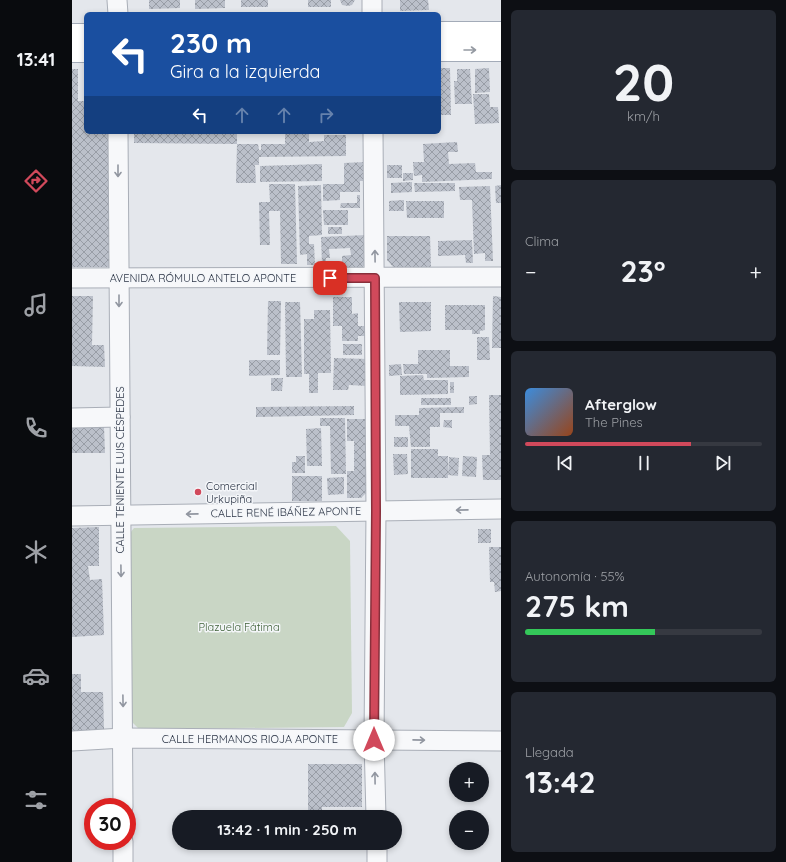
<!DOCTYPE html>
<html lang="es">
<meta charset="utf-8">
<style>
:root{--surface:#171b24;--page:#242831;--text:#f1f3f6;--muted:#9ea1a6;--line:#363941;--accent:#d1495b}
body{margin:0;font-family:Quicksand,sans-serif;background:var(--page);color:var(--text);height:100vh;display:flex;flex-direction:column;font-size:15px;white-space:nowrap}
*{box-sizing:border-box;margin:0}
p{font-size:13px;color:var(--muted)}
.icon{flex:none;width:22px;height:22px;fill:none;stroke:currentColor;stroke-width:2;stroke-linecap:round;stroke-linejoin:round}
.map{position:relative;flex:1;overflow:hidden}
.side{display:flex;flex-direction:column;gap:10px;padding:10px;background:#0d0f14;width:285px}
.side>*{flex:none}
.banner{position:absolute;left:12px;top:12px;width:357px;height:122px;border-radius:6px;box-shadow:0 2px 6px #0003;background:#1a4fa0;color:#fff;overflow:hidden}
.fabs{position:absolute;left:377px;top:762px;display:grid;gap:8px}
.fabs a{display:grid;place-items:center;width:40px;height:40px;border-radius:50%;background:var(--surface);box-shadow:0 2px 6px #0003;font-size:20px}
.speed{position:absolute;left:12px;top:798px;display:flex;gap:8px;font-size:20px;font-weight:700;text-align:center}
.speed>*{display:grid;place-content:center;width:52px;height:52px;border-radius:50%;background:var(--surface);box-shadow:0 2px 6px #0003;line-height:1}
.speed .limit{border:6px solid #d22;background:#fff;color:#111}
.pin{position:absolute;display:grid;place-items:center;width:34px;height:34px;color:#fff;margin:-17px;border-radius:8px;box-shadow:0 2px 6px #0006}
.me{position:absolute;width:44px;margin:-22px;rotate:0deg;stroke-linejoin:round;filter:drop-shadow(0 0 3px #0008)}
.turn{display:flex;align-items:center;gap:14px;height:84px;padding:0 20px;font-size:18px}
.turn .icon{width:52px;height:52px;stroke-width:2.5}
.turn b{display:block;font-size:28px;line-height:34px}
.lanes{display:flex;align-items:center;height:38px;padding:0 20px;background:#0003;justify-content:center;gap:20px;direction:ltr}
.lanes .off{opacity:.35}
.big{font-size:30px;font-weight:700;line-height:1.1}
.side .card{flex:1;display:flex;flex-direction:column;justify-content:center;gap:6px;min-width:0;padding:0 14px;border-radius:6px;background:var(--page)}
.side .dial{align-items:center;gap:0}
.dial b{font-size:52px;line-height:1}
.song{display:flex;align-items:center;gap:12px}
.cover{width:48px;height:48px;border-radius:6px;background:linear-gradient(135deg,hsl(210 70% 55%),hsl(20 70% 35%))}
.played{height:4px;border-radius:2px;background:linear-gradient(90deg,var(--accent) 70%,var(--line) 70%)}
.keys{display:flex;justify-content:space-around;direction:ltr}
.heat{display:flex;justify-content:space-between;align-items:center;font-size:22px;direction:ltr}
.charge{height:6px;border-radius:3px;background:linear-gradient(90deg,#34c759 55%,var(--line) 0)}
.trip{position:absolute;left:100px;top:810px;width:230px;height:40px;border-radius:20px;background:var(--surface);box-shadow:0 2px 6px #0003;font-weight:700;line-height:40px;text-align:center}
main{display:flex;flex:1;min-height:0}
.tabs{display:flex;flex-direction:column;width:72px;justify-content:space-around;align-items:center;background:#090b0e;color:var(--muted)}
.tabs .icon{width:28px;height:28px}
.tabs .on{color:var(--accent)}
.tabs b{font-size:18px;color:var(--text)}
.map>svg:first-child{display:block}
.park{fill:#c9d6c5}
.building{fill:url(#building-cross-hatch)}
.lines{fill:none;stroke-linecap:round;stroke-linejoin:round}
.minor-casing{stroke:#a9aeb7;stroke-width:21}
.major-casing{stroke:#a3abb8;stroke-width:24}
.minor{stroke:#f7f8fa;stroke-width:19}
.major{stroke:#fff;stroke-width:22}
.oneway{stroke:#959aa2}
.oneway2{stroke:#9196a0}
.route-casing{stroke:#882f3b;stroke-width:10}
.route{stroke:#d1495b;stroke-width:7}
.poi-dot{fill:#d1495b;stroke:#f4f6f9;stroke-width:1.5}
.labels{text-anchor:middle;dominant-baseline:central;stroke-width:3;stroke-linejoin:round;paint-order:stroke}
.street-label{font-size:11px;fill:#2b3445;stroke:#f4f6f9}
.poi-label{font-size:11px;fill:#2b3445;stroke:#f4f6f9;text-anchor:start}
.park-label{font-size:11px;fill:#3f6138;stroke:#f4f6f9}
</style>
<main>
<nav class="tabs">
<b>13:41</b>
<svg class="icon on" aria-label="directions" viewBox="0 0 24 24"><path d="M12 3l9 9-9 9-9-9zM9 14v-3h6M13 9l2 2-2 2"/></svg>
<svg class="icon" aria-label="music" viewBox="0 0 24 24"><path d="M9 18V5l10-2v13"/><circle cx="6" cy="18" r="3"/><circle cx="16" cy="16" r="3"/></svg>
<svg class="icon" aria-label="phone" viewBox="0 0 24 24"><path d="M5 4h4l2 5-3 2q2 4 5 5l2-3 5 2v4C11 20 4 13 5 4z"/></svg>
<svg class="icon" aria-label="climate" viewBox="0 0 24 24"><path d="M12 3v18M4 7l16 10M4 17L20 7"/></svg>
<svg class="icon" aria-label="car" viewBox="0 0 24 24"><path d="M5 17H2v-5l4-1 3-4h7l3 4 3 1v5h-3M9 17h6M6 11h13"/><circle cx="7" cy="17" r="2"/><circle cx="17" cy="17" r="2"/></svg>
<svg class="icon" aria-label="filters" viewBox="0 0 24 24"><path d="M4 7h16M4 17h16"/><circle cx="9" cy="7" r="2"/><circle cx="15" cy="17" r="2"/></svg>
</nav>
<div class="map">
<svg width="429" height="862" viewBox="0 0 429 862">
<defs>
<pattern id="building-cross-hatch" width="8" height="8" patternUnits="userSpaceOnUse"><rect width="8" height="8" fill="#bbc0ca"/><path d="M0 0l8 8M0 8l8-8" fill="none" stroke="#989da6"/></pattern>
</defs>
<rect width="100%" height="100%" fill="#e4e7ec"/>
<path class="park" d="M264,526l14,15 2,172 -8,14 -205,2 -9,-9 -4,-182 8,-10z"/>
<g class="building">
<path d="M77,0h31v8l-31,1z"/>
<path d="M123,0h30v8l-30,1z"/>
<rect x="169" y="0" width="27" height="7"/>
<rect x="236" y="0" width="23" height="7"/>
<path d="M268,0h15l-3,5 -4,1 -6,-1z"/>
<path d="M328,0h28l1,10 -29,1z"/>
<path d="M367,68h11l1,47h-12z"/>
<path d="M417,68l1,24 -15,1v-24z"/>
<path d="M0,69h6v32h8v31h22l3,135h-39z"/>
<path d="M385,69h13l2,35h-17l-1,-23h3z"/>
<path d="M401,94h16l1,13h8l1,16 -24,1z"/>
<path d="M62,132h103v12l-103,-1z"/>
<path d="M213,133h24v9l15,-1v-6h22v21l-87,1v8h-4l1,18h-20l1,-39h21l1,6h2v-6h24z"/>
<path d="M385,142l1,10h-10l1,12 26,-1 1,9h16v7l-70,3v-7l-8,1 -1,-14h11l-1,-18z"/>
<path d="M293,162v19h-5v11h-20v8l-17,1v-17h21v-21z"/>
<path d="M250,164v17l-62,1v-16z"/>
<rect x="315" y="165" width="15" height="13"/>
<path d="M331,173h10v7l-10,1z"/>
<path d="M340,182v10l-21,1v-10z"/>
<path d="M342,183h41v8l-40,1z"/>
<path d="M197,184h26l2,80h-16l-1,-53h-11l1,34h-10l-1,-43h11z"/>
<path d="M249,185l1,50 -13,1v8h5l1,21h-8v-11l-7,1 -2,-69z"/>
<path d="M429,185v18h-5l-1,-17z"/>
<path d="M418,186l3,75h-8v-8l-11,1 -2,-54h-12l-1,-13z"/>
<path d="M285,195h3v13h-20l1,-5h16z"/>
<path d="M332,200v11h-15v-10z"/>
<path d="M334,201h38v17h-37z"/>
<path d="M251,210h25v15h-24z"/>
<rect x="256" y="227" width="14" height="7"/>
<path d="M295,235l1,28 -10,7 -16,1v-15l9,-1 -1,-7 -21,1 1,9h-4v6h-4l-1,-27z"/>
<path d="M315,236h43l1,31 -37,1 -7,-8z"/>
<path d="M400,240l1,23h-7l-1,-8 -27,1v-15z"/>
<path d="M0,296h21l-1,49h12l1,22 -33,-1z"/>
<path d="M421,296l8,1v51h-9z"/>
<path d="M261,297h19v17l6,-1v13h11v10h-11v5h-16v-15h-9z"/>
<path d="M196,301h13l-1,54h-13z"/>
<path d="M213,302h15l2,75h-16z"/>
<path d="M327,302h32v29l-31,1z"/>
<path d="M373,305h40v25l-5,1v3h-8v-4h-27z"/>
<path d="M242,310h16l1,63h-13v20h-9v-19h-5v-55h10z"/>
<path d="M405,337h12l1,23h-13z"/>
<rect x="271" y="344" width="19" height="11"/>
<path d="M346,350h32v16h19v11l-42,1v-4h-23l-1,-10h15z"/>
<path d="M262,358l34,1 -1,27 -18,-1 -1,5h-15z"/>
<path d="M177,360h31v15l-31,1z"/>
<path d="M329,364l1,11 -13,1v-11z"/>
<path d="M351,375l1,5h24v14l-48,1v-19z"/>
<path d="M199,378h12l-1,13h-11z"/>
<rect x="378" y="382" width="4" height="11"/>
<path d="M417,395h12v85h-18l-1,-25h8z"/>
<path d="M397,396h8v8l-8,1z"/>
<rect x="349" y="398" width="30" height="7"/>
<path d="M282,406v9l-98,2v-10z"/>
<path d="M392,407v6h-24v14h-10v20h-19l-2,-21h-14v-11h24v-7z"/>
<path d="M248,418h25l1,56h-15l-1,-48h-10z"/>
<path d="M275,419h22v71l-8,8h-14v-27h7v-30h-7z"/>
<path d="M372,420h8v8l-9,-1z"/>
<path d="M32,427l1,26h-33v-25z"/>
<path d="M249,428l1,38h-15l-1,-37z"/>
<rect x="322" y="437" width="14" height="10"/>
<path d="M339,449h27v7h10v22h-37z"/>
<path d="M321,454h14l1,20 -14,1z"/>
<path d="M224,456h9v17h-13v-11h4z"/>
<path d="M391,456l14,1 -1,20 -14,-1z"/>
<path d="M377,457l10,1 -1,18 -10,-1z"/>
<rect x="220" y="476" width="30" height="25"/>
<path d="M272,477v17l-16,1 -1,-17z"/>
<path d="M27,527v39h-11l2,14 12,-1 2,56 -32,2v-109z"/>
<rect x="406" y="529" width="13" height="14"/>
<path d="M417,547h12v44l-6,1 -1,-10h-4z"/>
<path d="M0,674h9v18h22l1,37 -5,7h-27z"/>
<path d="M236,764h54v43h-40v9h-14z"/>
</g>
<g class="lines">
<defs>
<g id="minor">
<path d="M45,0l1,14"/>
<path d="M300,0v14"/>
<path d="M46,132l5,675"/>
<path d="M301,132l3,379 -2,229 2,77"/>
<path d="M0,278l429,-1"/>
<path d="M0,418l48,-1"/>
<path d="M0,516l429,-7"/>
<path d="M0,741l51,-3 378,3"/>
<path d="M51,841v21"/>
<path d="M305,843v19"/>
</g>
<g id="major">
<path d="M367,33h62"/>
<path d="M0,35h14"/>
<path d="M367,50h62"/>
<path d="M0,51h14"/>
</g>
</defs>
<use href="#minor" class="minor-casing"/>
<use href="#major" class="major-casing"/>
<use href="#minor" class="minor"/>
<use href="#major" class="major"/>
</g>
<defs><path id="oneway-shaft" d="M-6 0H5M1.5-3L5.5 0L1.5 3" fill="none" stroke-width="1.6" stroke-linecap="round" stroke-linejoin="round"/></defs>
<use class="oneway" href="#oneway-shaft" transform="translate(398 50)"/>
<g class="oneway2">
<use href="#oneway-shaft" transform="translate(46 171) rotate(90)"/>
<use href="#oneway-shaft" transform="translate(303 256) rotate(-91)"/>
<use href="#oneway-shaft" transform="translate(47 301) rotate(90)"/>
<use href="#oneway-shaft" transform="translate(390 510) rotate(179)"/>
<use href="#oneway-shaft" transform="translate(120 514) rotate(179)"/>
<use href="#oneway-shaft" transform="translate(49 571) rotate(89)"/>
<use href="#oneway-shaft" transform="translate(51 701) rotate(89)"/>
<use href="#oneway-shaft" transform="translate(347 740) rotate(1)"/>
<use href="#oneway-shaft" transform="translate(303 778) rotate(-91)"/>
</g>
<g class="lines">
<defs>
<path id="route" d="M258,278h45l1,233 -2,229"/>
</defs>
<use href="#route" class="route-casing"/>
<use href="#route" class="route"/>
</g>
<circle class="poi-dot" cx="126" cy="492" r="4"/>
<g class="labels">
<g class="street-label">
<text x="131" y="278">AVENIDA RÓMULO ANTELO APONTE</text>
<text transform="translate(48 470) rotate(-90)">CALLE TENIENTE LUIS CÉSPEDES</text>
<text transform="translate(214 512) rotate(-1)">CALLE RENÉ IBÁÑEZ APONTE</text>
<text x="178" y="739">CALLE HERMANOS RIOJA APONTE</text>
</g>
<g class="poi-label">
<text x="134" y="486">Comercial<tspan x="134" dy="13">Urkupiña</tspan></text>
</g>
<g class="park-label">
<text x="167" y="627">Plazuela Fátima</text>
</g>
</g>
</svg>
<div class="fabs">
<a>+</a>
<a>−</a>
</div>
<div class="speed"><div class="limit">30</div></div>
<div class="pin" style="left:258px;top:278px;background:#d93025"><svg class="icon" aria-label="arrive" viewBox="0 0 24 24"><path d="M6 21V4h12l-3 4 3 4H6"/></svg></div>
<svg class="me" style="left:302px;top:740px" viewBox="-20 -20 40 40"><circle r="19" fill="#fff"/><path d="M0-13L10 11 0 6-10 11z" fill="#d1495b"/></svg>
<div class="trip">13:42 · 1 min · 250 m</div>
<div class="banner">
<div class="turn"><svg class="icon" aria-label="left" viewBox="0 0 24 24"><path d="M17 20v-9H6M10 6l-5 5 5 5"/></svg><div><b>230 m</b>Gira a la izquierda</div></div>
<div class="lanes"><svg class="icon" aria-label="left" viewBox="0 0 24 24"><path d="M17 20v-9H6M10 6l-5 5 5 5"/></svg><svg class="icon off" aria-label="ahead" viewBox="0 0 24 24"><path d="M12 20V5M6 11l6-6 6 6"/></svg><svg class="icon off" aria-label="ahead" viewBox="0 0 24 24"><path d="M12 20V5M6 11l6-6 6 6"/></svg><svg class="icon off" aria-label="right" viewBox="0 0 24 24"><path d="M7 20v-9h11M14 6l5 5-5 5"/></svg></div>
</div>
</div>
<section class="side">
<div class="card dial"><b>20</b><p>km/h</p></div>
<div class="card"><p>Clima</p>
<div class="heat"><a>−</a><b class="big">23°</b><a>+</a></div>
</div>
<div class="card">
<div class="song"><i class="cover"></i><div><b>Afterglow</b><p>The Pines</p></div></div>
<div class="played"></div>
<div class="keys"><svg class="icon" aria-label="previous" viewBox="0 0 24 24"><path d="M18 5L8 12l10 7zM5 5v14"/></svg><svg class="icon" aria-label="pause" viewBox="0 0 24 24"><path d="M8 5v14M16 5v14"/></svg><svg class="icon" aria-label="next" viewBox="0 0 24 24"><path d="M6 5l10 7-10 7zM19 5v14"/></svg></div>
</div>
<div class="card"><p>Autonomía · 55%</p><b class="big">275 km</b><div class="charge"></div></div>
<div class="card"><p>Llegada</p><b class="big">13:42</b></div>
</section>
</main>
